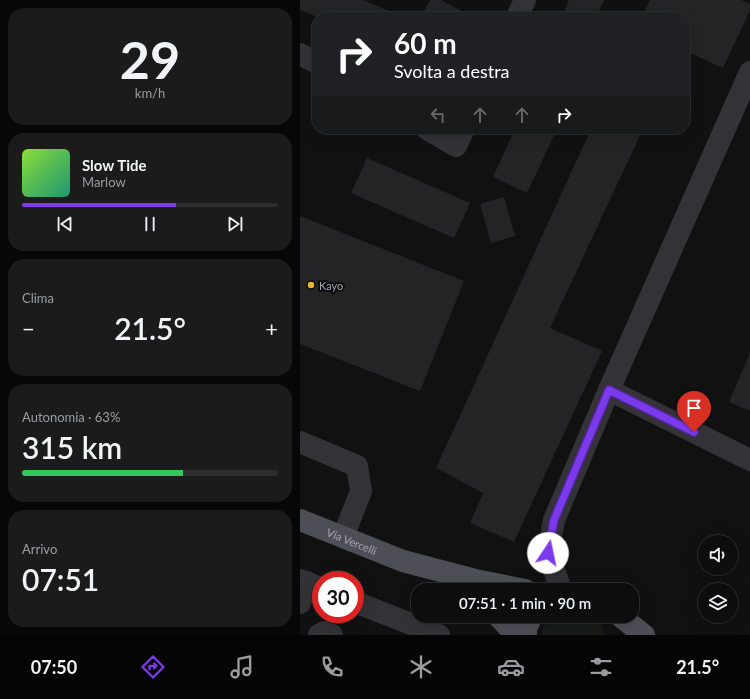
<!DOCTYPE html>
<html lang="it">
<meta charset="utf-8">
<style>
:root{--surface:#0d0d0e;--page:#1b1b1c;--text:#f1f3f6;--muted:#9a9c9e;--line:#2d2d2e;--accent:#7c3aed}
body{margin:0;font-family:Lato,sans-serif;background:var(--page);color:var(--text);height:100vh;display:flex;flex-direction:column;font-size:15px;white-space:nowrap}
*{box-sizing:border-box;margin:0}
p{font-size:13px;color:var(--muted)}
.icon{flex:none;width:22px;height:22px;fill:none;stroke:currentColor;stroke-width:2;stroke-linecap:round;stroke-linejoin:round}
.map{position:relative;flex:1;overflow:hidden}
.side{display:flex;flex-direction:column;gap:8px;padding:8px;background:#070708;width:300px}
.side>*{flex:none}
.hud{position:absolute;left:12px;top:12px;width:378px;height:122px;border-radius:16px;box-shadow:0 4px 16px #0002,0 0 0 1px var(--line);background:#202124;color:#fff;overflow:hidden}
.buttons{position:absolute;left:398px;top:535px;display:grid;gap:8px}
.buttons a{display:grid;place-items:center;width:40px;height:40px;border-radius:50%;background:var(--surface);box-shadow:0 4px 16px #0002,0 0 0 1px var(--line);font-size:20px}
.speed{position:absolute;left:12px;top:571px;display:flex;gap:8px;font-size:20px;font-weight:700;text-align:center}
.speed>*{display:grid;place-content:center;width:52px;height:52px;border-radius:50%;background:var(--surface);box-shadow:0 4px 16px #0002,0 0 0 1px var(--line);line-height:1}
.speed .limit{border:6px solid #d22;background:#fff;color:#111}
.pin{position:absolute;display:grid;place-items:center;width:34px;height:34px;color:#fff;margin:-41px -17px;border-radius:50% 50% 50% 0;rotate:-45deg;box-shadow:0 0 4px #0007}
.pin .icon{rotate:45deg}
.me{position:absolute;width:44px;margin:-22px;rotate:11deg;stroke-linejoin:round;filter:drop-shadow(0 0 3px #0008)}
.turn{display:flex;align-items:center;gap:14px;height:84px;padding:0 16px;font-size:18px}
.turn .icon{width:52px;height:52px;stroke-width:2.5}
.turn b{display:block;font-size:28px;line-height:34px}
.lanes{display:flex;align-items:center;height:38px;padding:0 16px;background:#0003;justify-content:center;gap:20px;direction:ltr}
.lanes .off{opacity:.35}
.big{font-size:30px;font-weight:600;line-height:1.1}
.side .tile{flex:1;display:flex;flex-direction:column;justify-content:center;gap:6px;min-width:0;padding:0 14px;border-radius:16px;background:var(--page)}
.side .dial{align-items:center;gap:0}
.dial b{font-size:52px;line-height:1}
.song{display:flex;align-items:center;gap:12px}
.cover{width:48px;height:48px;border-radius:6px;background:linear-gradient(135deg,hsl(90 70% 55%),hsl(160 70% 35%))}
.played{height:4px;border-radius:2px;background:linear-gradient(90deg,var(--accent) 60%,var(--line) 60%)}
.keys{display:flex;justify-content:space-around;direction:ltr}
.heat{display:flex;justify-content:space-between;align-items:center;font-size:22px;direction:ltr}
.charge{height:6px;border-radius:3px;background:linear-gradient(90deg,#34c759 63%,var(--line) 0)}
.trip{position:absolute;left:111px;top:583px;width:228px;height:40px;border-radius:16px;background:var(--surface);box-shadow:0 4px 16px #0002,0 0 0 1px var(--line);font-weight:600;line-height:40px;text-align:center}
.tab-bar{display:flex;height:64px;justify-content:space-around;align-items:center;background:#050506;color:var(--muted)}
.tab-bar .icon{width:28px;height:28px}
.tab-bar .active{color:var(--accent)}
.tab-bar b{font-size:18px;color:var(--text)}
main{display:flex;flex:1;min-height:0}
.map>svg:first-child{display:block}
.green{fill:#171c18}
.building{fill:#242426}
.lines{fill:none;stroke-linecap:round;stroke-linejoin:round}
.minor{stroke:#323237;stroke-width:22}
.major{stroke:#4e4f56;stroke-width:22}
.route-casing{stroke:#51269a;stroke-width:10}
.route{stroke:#7c3aed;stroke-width:7}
.poi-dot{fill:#eab530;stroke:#0c0c0d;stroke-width:1.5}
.labels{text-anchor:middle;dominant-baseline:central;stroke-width:4;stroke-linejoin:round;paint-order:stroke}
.poi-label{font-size:11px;fill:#a2a6b2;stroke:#0c0c0d;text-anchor:start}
.street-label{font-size:11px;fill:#a2a6b2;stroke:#0c0c0d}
</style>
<main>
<section class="side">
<div class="tile dial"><b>29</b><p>km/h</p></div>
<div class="tile">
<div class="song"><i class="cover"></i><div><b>Slow Tide</b><p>Marlow</p></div></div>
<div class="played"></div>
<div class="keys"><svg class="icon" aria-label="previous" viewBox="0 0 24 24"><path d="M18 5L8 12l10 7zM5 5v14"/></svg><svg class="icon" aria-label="pause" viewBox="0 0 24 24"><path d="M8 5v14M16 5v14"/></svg><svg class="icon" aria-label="next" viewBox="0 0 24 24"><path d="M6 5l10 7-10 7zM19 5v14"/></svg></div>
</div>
<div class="tile"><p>Clima</p>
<div class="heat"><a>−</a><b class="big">21.5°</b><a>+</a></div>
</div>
<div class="tile"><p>Autonomia · 63%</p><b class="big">315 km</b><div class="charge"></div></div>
<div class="tile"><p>Arrivo</p><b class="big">07:51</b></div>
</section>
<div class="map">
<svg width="450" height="635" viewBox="0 0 450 635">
<rect width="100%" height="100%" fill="#111112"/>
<path class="green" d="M251,616h45l5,7 4,12h-63l1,-7z"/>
<g class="building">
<path d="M0,0h63l40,17h-86l-17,-7z"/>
<path d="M130,0h11l32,17h-52z"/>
<path d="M269,0h35l-8,17h-34z"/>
<path d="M350,0h91l9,4v6l-27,58 -38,-17v-34h-43z"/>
<path d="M215,129h42l-30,64 -34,-16z"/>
<path d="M291,129h52l-93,199 52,23 -88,191 -44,-19 13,-30 -47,-25z"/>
<path d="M67,158l103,45 -16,35 -103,-45z"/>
<path d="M204,197l11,39 -24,7 -11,-39z"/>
<path d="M0,216l164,65 -44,110 -120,-47z"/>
<path d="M450,353v58l-21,-9z"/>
</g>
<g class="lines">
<g class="minor">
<path d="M217,17l8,-17"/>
<path d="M0,54l17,9"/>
<path d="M127,129l29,17 8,-17"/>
<path d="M309,390l141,70"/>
<path d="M0,442l57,24 4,25 -18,46"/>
<path d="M0,580l21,8"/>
<path d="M261,590l-13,-37 6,-33 55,-130 141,-318"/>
<path d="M55,602l84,33"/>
<path d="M0,603l7,-21"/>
<path d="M19,635l5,-3 8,3"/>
</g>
<g class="major">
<path id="s1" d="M0,520l103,41 72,19 50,10"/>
<path d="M198,616l13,14 3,5"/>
<path d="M320,616l24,19"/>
<path d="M226,635v-7l6,-12"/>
</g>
</g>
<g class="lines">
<defs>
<path id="route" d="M248,553l6,-33 55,-130 85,42"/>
</defs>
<use href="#route" class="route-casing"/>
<use href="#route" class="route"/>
</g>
<circle class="poi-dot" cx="11" cy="285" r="4"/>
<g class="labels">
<g class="poi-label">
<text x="19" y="285">Kayo</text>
</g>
<g class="street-label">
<text stroke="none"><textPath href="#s1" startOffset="56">Via Vercelli</textPath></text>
</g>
</g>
</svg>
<div class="buttons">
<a><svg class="icon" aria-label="sound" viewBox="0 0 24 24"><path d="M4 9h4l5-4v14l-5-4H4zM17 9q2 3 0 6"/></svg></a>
<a><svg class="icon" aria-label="layers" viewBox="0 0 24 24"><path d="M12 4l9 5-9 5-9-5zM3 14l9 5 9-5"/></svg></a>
</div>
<div class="speed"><div class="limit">30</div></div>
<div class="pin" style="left:394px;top:432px;background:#d93025"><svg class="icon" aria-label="arrive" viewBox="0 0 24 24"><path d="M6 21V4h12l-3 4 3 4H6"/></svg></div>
<svg class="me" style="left:248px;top:553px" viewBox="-20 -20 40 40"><circle r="19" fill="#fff"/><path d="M0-13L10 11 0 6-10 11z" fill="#7c3aed"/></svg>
<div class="trip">07:51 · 1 min · 90 m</div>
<div class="hud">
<div class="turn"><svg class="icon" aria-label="right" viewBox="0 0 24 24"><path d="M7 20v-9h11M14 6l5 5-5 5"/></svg><div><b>60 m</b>Svolta a destra</div></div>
<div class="lanes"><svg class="icon off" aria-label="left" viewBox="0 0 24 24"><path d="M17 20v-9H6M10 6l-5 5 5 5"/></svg><svg class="icon off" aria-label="ahead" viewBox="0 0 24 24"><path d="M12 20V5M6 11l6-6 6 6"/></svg><svg class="icon off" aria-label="ahead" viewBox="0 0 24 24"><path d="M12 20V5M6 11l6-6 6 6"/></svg><svg class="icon" aria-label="right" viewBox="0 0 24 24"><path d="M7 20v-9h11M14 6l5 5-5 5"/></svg></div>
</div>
</div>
</main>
<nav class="tab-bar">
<b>07:50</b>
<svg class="icon active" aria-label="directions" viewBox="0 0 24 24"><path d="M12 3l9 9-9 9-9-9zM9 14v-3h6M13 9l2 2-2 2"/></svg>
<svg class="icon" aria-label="music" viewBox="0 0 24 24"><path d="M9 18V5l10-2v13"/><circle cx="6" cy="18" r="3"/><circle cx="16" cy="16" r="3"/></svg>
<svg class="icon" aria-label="phone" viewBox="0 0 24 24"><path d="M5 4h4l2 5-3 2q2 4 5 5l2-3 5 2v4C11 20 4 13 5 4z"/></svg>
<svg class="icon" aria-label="climate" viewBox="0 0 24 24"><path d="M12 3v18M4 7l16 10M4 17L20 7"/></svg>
<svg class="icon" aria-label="car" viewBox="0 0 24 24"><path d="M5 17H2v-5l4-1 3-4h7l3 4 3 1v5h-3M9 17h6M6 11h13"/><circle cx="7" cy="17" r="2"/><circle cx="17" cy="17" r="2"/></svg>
<svg class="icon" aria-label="filters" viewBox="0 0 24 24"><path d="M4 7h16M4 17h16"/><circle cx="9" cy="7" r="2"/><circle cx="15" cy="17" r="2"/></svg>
<b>21.5°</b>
</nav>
